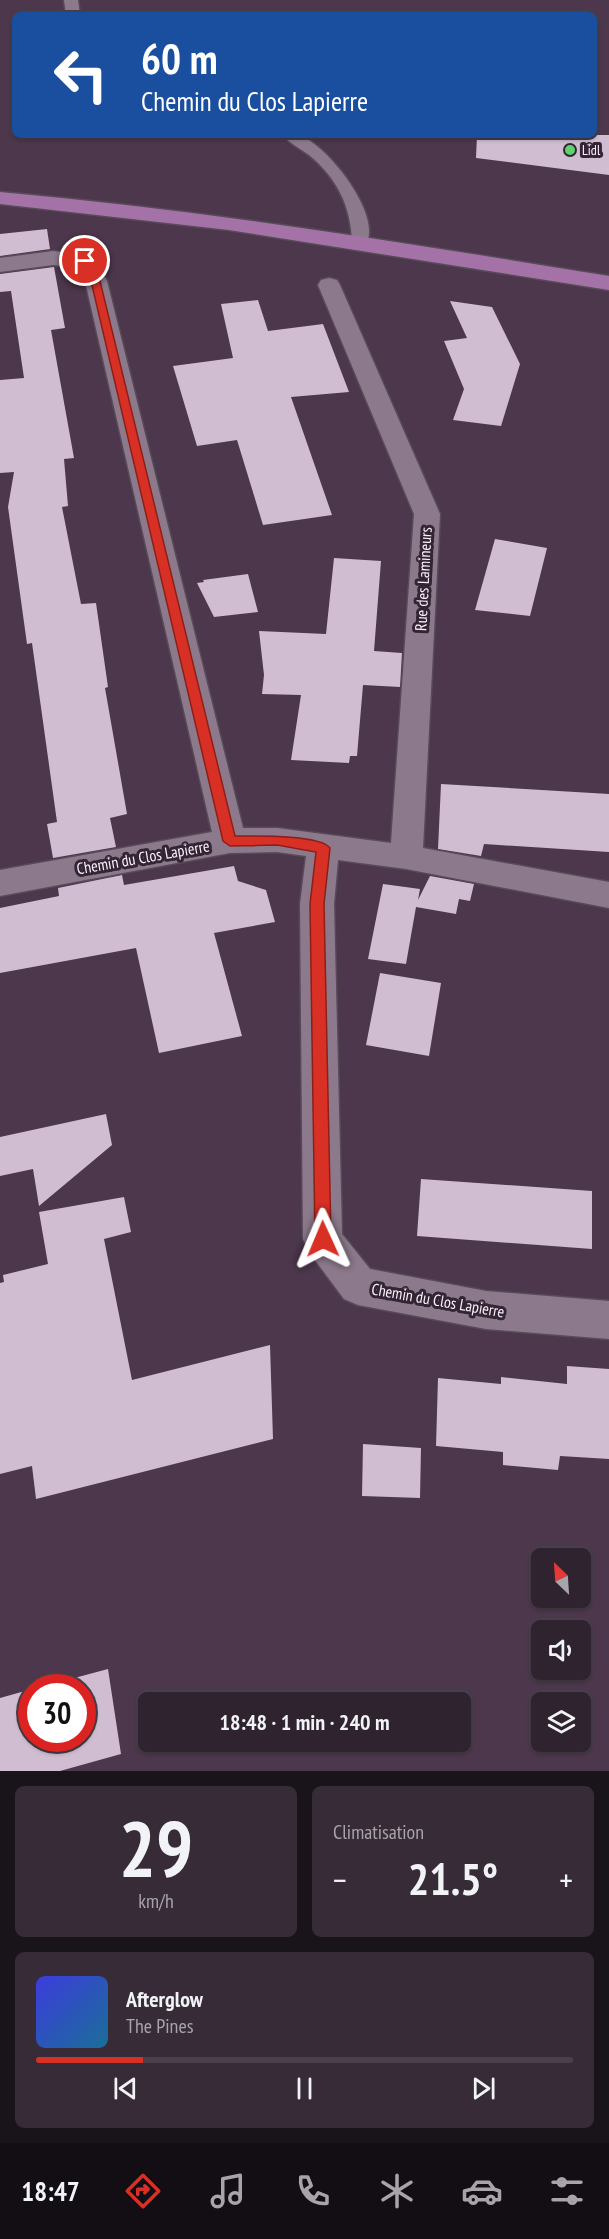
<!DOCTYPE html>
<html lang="fr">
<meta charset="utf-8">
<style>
:root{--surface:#2e232f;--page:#362b37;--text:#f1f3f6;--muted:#a7a4aa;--line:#49404b;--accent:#d93025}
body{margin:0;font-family:"PT Sans Narrow",sans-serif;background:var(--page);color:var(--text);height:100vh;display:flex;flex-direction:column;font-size:22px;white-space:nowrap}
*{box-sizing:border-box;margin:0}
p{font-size:20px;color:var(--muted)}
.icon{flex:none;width:33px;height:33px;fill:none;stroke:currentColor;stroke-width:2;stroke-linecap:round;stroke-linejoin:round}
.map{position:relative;height:1771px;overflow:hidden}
.drawer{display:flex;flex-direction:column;gap:15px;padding:15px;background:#19131a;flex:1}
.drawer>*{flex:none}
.top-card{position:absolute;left:12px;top:12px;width:585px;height:126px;border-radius:9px;box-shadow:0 2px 4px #0004,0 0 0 2px var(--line);background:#1a4fa0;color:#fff;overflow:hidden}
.needle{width:39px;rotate:335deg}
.fabs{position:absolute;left:531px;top:1548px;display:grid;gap:12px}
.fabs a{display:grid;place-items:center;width:60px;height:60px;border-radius:9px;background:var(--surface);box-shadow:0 2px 4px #0004,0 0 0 2px var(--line);font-size:30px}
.speed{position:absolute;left:18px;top:1674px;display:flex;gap:12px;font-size:30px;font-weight:700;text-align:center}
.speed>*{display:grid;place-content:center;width:78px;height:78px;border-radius:50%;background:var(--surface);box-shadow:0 2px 4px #0004,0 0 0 2px var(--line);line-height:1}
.speed .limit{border:9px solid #d22;background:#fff;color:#111}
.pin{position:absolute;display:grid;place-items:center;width:51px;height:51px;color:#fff;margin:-26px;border:3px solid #fff;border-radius:50%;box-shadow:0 2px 6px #0007}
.me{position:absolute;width:66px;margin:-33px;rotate:359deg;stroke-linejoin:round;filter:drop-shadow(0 0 4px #0008)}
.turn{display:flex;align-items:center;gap:21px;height:126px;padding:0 30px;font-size:27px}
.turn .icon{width:78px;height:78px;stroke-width:2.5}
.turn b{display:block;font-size:42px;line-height:51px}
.big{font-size:45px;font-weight:700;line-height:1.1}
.drawer .widget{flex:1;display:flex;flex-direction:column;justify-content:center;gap:9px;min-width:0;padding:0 21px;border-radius:9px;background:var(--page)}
.drawer .dial{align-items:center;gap:0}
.dial b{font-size:78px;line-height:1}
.song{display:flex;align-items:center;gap:18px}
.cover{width:72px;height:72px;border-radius:9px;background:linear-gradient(135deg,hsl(240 70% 55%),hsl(200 70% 35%))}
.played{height:6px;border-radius:3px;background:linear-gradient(90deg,var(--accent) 20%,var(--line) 20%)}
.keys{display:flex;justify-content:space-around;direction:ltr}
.heat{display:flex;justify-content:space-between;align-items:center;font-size:33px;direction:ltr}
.drawer .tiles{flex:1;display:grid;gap:15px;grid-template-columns:1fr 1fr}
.widget:last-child{grid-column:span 2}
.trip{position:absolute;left:138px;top:1692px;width:333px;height:60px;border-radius:9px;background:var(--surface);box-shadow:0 2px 4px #0004,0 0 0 2px var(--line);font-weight:700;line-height:60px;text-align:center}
.dock{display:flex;height:96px;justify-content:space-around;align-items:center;background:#120e13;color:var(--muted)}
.dock .icon{width:42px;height:42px}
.dock .current{color:var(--accent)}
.dock b{font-size:27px;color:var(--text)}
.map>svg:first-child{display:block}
.built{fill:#4c374c;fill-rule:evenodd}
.building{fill:#d0bdd1}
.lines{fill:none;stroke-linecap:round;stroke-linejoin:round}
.service-casing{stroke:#584b58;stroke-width:3}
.minor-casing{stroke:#584b58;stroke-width:3}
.primary-casing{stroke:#584b58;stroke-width:3}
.service{fill:#8c7a8c;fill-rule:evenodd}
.minor{fill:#8c7a8c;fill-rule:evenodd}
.primary{fill:#a572a8;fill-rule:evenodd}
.route{fill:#d93025;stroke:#8d1f18;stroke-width:1.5}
.poi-dot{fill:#5ed56c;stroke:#342534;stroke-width:2}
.labels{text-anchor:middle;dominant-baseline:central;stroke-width:6;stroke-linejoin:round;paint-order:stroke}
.far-poi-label{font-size:14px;fill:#fbf1fb;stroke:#342534;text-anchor:start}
.street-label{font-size:16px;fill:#fbf1fb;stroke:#342534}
</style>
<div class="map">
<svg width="609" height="1771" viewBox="0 0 609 1771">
<rect width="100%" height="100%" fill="#3e2f3f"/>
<path class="built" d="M0,0h609v1771h-609zM15,15h579v120h-579zM542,1558h38v40h-38zM542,1630h38v40h-38zM32,1688h50v50h-50zM148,1702h312v40h-312zM542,1702h38v40h-38z"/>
<g class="building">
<path d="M477,135h132v40l-133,-17z"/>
<path d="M47,229l3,20 -50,7v-22z"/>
<path d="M54,267l11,61 -14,2 23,128 -10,1 4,47 -6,1 19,97 15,-1 12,84 -3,1 22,126 -17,4 6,29 -63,11 -6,-34 10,-2 -25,-179 -5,1 -19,-137 6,-35 -14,1v-93l24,-2 -13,-87 -11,1v-18z"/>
<path d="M258,300l10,31 55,-7 26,68 -58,5 41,118 -69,10 -26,-85 -40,6 -24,-80 60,-8 -12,-54z"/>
<path d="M450,301l42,6 28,57 -19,62 -48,-6 11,-31 -20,-48 23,-3z"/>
<path d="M495,539l52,9 -17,68 -55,-6z"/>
<path d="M334,558l47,3 -7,90 28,2 -2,34 -37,-2 -6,71h-7l-1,7 -58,-3 10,-65 -39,-1 2,-19 -5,-44 67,3z"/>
<path d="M248,574l10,38 -44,5 -17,-34 7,-1 -1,-2z"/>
<path d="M441,784l168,10v58l-125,-8 -3,12 -43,-7z"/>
<path d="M234,866l4,15 28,9 9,32 -61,11 28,103 -83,17 -23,-105 -136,25v-65l59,-12 -1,-8 64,-13 2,10z"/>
<path d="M430,876l44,8 -4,17 -11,-2 -3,15 -40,-7 -10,57 -38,-5 15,-75 37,5 -2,11z"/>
<path d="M380,973l61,10 -12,73 -63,-11z"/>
<path d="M106,1114l6,31 -73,61 -6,-37 -33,7v-39z"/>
<path d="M421,1179l171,12v58l-175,-13z"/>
<path d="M124,1197l7,35 -27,7 28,141 138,-35 3,94 -237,60 -4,-33 -32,8v-191l4,-1 -1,-7 45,-11 -9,-52z"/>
<path d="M567,1366l42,3v90l-49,-3 -2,14 -55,-5v-13l-67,-6 2,-68 63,6v-7l66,7z"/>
<path d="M363,1444l58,4 -1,50 -58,-2z"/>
<path d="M108,1669l13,85 -61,17h-60v-73l32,-9v49h50v-50h-45z"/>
</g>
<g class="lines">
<defs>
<g id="service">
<path d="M64,0h14l2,15h-14z"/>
<path d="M283,135c5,0 13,-1 18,1 28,11 82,80 65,109l-6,2 -8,-5c-1,-36 -15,-64 -43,-87 -8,-6 -20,-12 -26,-20z"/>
</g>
<path id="minor" d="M53,251l40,5 14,25 136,547h34l114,15 23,-329 -96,-229 3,-5 8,-2 8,2 3,5 100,229 -17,334 186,34v26l-203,-39 -68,-9 -4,44 8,330 28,35 116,22 123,10v38l-123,-10 -128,-24 -14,-6 -35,-47 -6,-13 -3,-335 6,-48 -29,-4 -47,1 -230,43v-26l212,-38 -127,-551 -8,-14 -24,-2 -53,7v-14z"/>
<path id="primary" d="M0,192c204,18 406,51 609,84v14l-380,-60 -229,-26z"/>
</defs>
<use href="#service" class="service-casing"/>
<use href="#minor" class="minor-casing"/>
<use href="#primary" class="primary-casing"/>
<use href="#service" class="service"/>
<use href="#minor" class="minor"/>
<use href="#primary" class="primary"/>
</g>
<path class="route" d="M82,259h7l11,22 135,555c18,0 85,-2 95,12l-6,56 7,335 -2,6 -6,2 -6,-2 -2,-6 -5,-335 6,-52 -39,-7 -47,1 -7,-5 -132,-560 -10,-20z"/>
<circle class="poi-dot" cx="570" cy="150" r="6"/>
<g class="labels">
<g class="far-poi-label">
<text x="582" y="150">Lidl</text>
</g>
<g class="street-label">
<text transform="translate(423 579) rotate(-87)">Rue des Lamineurs</text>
<text transform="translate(143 857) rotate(-10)">Chemin du Clos Lapierre</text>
<text transform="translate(438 1300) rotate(10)">Chemin du Clos Lapierre</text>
</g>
</g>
</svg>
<div class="fabs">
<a><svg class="needle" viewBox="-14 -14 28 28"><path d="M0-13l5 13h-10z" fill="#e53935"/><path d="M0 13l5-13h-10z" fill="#a7a4aa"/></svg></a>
<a><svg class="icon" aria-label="sound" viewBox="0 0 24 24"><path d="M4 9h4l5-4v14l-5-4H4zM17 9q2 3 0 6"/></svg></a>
<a><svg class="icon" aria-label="layers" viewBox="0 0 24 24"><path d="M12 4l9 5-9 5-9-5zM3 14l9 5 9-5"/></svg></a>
</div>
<div class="speed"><div class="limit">30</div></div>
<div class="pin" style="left:85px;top:261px;background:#d93025"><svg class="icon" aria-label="arrive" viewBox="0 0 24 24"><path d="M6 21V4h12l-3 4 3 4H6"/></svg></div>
<svg class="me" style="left:323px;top:1239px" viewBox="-20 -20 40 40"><path d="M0-17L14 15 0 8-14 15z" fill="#d93025" stroke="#fff" stroke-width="4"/></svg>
<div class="trip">18:48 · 1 min · 240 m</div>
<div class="top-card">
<div class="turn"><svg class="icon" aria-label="left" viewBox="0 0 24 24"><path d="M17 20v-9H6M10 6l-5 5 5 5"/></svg><div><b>60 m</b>Chemin du Clos Lapierre</div></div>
</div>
</div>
<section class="drawer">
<div class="tiles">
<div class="widget dial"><b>29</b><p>km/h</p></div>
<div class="widget"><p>Climatisation</p>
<div class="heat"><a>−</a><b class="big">21.5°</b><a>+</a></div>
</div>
<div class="widget">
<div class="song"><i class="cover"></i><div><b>Afterglow</b><p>The Pines</p></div></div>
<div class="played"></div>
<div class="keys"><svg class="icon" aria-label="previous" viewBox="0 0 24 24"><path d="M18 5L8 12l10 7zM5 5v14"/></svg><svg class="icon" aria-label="pause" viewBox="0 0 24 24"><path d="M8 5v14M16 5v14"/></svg><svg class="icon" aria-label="next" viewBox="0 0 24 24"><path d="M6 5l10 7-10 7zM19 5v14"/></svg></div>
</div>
</div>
</section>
<nav class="dock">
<b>18:47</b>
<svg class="icon current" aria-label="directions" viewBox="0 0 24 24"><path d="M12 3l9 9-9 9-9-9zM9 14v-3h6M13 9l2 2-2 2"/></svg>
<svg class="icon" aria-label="music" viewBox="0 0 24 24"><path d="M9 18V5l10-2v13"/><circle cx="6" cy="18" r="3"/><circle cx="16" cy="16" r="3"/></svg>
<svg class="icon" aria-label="phone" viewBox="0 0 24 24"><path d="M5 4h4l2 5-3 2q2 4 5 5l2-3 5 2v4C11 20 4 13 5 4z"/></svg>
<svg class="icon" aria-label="climate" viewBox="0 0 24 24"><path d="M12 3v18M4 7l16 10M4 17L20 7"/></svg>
<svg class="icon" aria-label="car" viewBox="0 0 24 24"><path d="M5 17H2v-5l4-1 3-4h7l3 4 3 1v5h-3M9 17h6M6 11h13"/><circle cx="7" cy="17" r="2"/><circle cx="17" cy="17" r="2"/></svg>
<svg class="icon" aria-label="filters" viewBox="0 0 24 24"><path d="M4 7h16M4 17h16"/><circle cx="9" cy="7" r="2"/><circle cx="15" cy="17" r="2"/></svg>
</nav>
